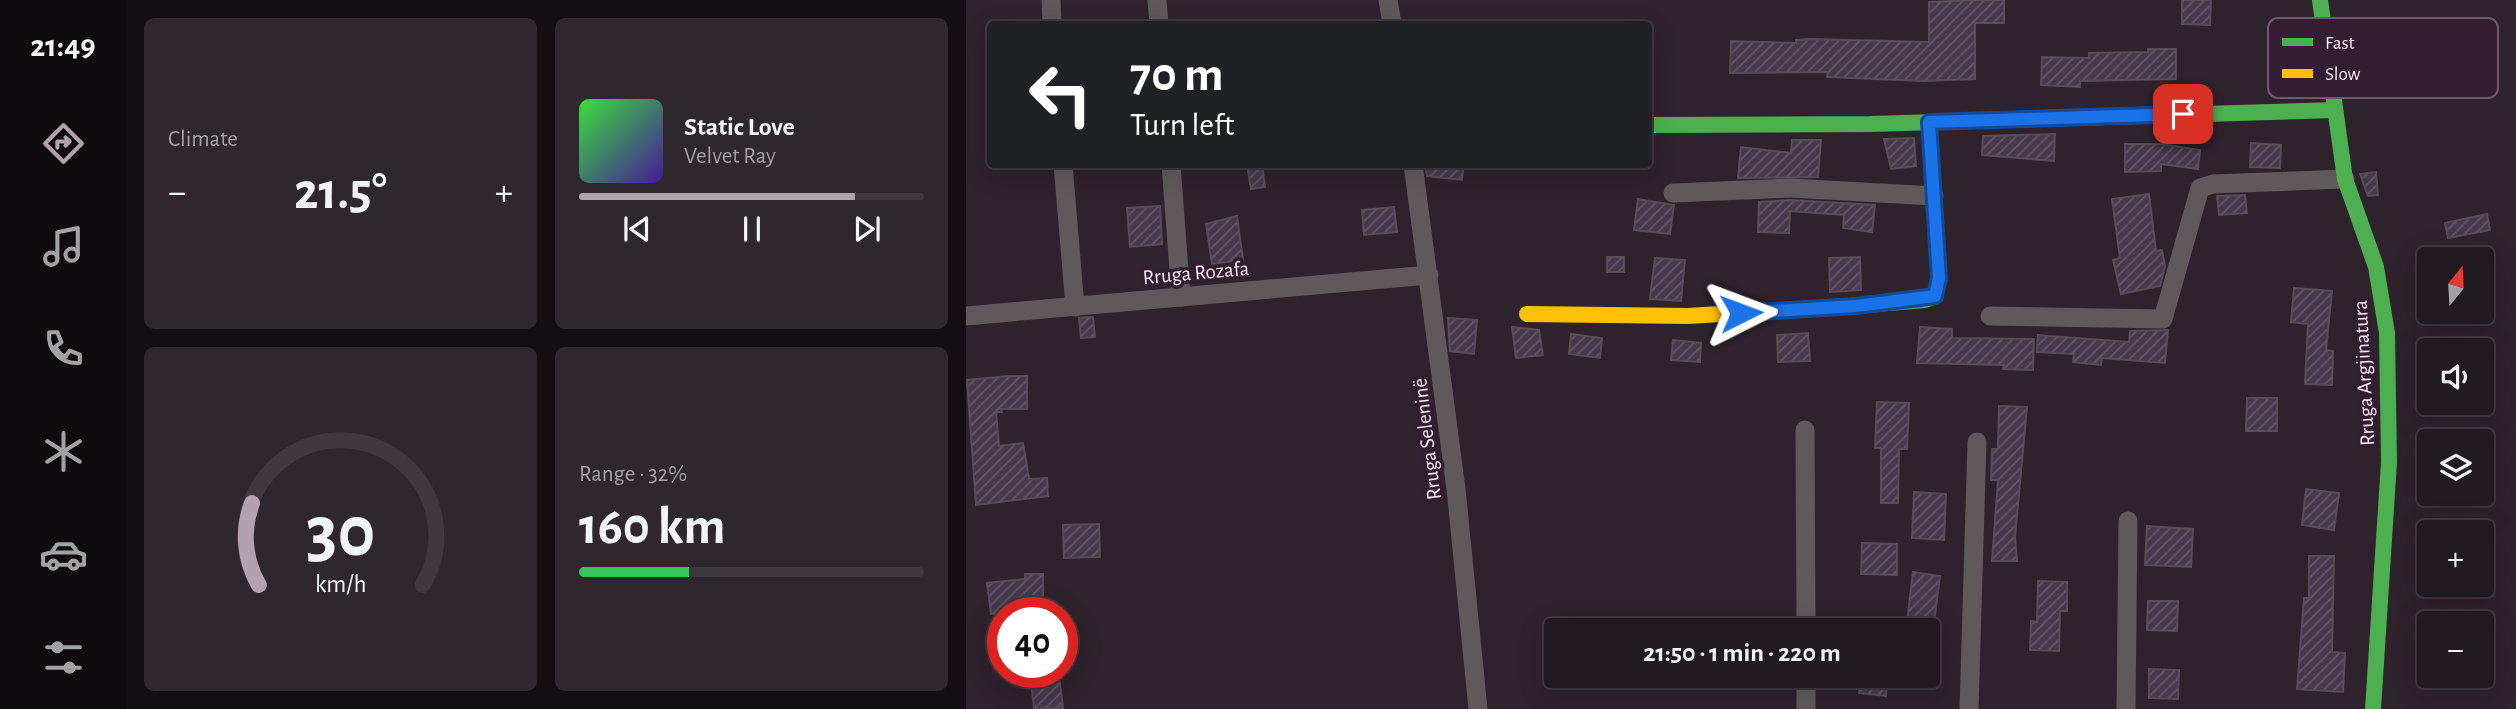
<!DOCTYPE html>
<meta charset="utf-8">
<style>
:root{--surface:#221a21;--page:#2e272e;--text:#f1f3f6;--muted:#a2a1a5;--line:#3f383f;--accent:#b1a3ae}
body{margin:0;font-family:"Alegreya Sans",sans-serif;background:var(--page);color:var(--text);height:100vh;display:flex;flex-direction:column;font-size:26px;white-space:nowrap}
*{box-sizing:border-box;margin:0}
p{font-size:23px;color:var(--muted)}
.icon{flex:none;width:38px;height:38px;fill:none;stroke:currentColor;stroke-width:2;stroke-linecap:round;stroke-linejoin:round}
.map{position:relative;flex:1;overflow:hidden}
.drawer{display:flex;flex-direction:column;gap:18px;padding:18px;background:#130e12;width:840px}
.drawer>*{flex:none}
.top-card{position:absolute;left:21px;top:21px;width:665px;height:147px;border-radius:7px;box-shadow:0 7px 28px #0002,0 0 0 2px var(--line);background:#202124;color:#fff;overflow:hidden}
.needle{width:46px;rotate:18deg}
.controls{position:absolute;left:1451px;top:247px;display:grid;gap:14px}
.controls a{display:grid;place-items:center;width:77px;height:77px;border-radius:7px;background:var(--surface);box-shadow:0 7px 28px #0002,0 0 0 2px var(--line);font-size:35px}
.speed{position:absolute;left:21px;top:597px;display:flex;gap:14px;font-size:35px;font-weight:700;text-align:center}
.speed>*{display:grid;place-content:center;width:91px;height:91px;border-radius:50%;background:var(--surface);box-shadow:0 7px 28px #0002,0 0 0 2px var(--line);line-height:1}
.speed .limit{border:10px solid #d22;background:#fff;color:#111}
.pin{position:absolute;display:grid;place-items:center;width:60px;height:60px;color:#fff;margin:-30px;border-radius:14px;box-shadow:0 4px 10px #0006}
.me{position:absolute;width:77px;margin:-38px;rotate:87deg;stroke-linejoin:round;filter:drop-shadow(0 0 5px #0008)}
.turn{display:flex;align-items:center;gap:24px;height:147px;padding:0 28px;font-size:32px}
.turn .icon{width:91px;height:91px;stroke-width:2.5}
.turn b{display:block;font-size:49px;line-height:60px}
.big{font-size:52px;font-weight:600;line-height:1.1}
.drawer .tile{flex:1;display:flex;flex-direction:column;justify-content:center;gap:10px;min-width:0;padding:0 24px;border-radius:10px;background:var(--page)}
.drawer .dial{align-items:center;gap:0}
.dial svg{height:182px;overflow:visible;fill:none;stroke:var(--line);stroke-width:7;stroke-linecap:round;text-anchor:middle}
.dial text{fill:var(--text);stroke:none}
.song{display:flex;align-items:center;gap:21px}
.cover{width:84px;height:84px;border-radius:10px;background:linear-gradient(135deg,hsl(120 70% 55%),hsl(260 70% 35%))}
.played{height:7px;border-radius:4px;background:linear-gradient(90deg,var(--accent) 80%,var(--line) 80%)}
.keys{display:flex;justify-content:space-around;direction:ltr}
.heat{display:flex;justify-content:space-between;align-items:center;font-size:38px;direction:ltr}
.charge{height:10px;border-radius:5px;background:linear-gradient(90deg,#34c759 32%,var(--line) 0)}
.drawer .tiles{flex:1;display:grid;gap:18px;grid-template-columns:repeat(2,1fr)}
.trip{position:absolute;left:578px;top:618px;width:396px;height:70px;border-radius:7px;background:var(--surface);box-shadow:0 7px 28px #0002,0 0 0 2px var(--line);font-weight:600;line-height:70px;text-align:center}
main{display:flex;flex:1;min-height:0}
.tabs{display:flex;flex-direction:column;width:126px;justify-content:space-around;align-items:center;background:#0e0a0d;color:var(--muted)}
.tabs .icon{width:49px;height:49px}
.tabs .on{color:var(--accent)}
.tabs b{font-size:32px;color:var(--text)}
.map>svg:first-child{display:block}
.building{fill:url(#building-hatch);stroke:#564d57;stroke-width:2}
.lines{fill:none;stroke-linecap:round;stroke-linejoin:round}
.street{stroke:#5f595b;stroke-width:19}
.fast{stroke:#4caf50;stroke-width:16}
.slow{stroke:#ffc107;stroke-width:16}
.route-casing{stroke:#114b97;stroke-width:18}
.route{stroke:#1a73e8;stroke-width:12}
.labels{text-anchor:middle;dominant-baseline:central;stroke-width:7;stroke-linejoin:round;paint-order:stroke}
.street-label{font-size:21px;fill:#f7e8f4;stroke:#331d30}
.key{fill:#331d30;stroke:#6e5a6b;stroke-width:2}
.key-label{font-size:19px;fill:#f7e8f4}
</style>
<main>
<nav class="tabs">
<b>21:49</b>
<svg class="icon on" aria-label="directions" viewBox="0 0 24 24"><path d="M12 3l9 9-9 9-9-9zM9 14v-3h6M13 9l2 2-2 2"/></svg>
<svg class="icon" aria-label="music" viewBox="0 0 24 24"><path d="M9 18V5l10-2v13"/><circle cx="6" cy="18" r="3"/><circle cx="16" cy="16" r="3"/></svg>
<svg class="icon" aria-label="phone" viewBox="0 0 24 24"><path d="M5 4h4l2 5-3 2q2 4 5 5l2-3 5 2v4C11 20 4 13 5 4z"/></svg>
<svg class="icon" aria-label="climate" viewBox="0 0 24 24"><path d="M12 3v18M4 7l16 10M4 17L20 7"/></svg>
<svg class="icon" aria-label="car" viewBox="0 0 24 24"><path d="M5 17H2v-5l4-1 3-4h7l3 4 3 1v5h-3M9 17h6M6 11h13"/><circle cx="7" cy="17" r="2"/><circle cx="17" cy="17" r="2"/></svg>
<svg class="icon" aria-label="filters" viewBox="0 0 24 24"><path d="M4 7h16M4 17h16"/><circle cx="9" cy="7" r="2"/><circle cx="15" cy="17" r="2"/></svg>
</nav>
<section class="drawer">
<div class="tiles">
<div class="tile"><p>Climate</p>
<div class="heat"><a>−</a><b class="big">21.5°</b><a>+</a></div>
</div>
<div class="tile">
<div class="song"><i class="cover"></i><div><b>Static Love</b><p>Velvet Ray</p></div></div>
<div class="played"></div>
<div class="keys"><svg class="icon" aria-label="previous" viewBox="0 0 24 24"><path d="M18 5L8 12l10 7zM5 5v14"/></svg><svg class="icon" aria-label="pause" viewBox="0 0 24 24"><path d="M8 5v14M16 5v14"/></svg><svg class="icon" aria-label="next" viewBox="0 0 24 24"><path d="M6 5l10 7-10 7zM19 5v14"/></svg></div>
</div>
<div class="tile dial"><svg viewBox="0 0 100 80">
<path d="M14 69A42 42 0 1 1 86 69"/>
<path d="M14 69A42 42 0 0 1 11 33" stroke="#b1a3ae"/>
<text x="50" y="56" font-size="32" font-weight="700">30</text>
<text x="50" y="72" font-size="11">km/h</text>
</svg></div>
<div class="tile"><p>Range · 32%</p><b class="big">160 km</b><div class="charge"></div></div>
</div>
</section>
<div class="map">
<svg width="1550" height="709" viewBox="0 0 1550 709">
<defs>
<pattern id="building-hatch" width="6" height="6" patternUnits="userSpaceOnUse" patternTransform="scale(1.75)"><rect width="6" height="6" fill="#46394c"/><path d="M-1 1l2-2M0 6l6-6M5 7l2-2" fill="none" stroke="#615666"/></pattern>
</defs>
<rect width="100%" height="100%" fill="#2e222c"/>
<g class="building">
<path d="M1010,0h28v23h-29v56l-51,2 -97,-4 1,-5 -98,1 1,-32 65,2v-3l14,-1 119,3v-40z"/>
<path d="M1216,0h29l-1,25 -28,-1z"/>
<path d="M1182,49h28v30l-96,2v6l-39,-2 1,-28 47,1v-5l59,-1z"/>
<path d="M1089,134l-1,27 -72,-6 1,-19z"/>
<path d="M948,138l2,28 -25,3 -7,-30z"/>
<path d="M826,140h29l-3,37 -80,1 3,-31 50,6z"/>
<path d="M1285,143l30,2 -1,23 -30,-1z"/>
<path d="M1159,144h36l39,6 -2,19 -37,-5v7l-36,1z"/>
<path d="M281,164h15l3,23 -14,2z"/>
<path d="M459,164h39l-2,16 -35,-4z"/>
<path d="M1410,172l2,23 -10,1 -8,-22z"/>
<path d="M1183,194l7,57 6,-1 3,16 -5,20 -39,8 -8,-34 7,-2 -8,-59z"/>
<path d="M1279,195l2,18 -28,2 -2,-19z"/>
<path d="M672,199l36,6 -4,29 -36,-4z"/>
<path d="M824,200l85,5 -3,27 -29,-4 1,-13 -54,-4 -1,22 -31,-1 1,-30z"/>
<path d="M194,206l2,38 -32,3 -3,-39z"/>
<path d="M428,207l3,25 -33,3 -2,-25z"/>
<path d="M1521,214l3,16 -42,8 -3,-15z"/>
<path d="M271,216l6,44 -31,4 -6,-40z"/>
<rect x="641" y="257" width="17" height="15"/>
<path d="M894,257l1,33 -31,2 -1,-34z"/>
<path d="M689,258l30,2 -4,41 -31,-2z"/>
<path d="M1328,288l38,3 -6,59 7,1 -1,34 -27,-1 3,-60 -17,-2z"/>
<path d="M127,317l2,20 -14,1 -2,-20z"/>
<path d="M482,318l29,2 -3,34 -24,-3z"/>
<path d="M546,327l27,3 4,25 -27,3z"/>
<path d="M954,327l32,2v9l82,1 -1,31 -30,-1 1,-4 -87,-2z"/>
<path d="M1202,330l-3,33 -63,-5 -1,7 -28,-3 1,-8 -37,-2 1,-17 91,7 1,-11z"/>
<path d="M842,333l2,28 -32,1 -1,-27z"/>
<path d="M605,334l31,4 -2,20 -31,-4z"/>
<path d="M707,340l28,3 -1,19 -29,-2z"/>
<path d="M43,376h18v33h-26l1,3h-6l3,34 24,-3 6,36 18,-1 1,18 -72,9 -9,-125z"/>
<path d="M1281,398h30v33h-31z"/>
<path d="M911,402l32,1 -2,46h-8l-1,54h-17v-55h-6z"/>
<path d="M1033,406l28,1 -12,130 2,24h-25l6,-81h-7l1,-31h6z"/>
<path d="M1340,489l33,4 -5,37 -32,-5z"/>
<path d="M948,492l32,2 -2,46 -32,-2z"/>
<path d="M133,524l1,33 -36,1 -1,-33z"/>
<path d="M1181,526l46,3 -2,38 -46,-2z"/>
<path d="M896,543l35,1v31l-36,-1z"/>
<path d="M1343,556h25l-2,96 13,1 -2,39 -46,-3 7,-91h5z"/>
<path d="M947,572l27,4 -7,54h-27z"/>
<path d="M59,574h18v33l-25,-1 1,6 -28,2 -4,-31 38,-4z"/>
<path d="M1072,581l29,1v29h-7l-1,40 -29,-1 1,-29 6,1z"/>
<path d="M1182,601h30l-1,30 -30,-1z"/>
<path d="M1183,669l30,1 -1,29 -29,-1z"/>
<path d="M93,676l4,32 -29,1 -3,-30z"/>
<path d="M895,676h27l-2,20 -27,-3z"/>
</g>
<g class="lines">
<g class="street">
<path d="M85,0l1,24"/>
<path d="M191,0l2,24"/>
<path d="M422,0l4,24"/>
<path d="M97,164l12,143"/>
<path d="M205,164l10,133"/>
<path d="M447,164l43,325 22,220"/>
<path d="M707,193l117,-5 144,8"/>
<path d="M0,316l463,-41"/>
<path d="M1024,316l173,3 37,-131 13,-4 132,-5"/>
<path d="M839,430l1,200"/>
<path d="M840,709v-33"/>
<path d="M1003,709l8,-267"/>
<path d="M1160,709l2,-188"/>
</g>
<g class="fast">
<path d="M1354,0l25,179 31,88 11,66 2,129 -16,247"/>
<path d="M682,125l222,-1 465,-14"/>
<path d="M899,305l60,-5 10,-4 4,-18 -10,-156"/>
</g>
<path class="slow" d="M561,314l161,2 177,-11"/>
</g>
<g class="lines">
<defs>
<path id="route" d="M775,313l115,-7 79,-10 4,-18 -10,-156 254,-8"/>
</defs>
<use href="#route" class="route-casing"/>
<use href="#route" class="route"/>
</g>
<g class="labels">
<g class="street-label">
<text transform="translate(230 273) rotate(-5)">Rruga Rozafa</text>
<text transform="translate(1398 373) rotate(-93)">Rruga Argjinatura</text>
<text transform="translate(461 439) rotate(-97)">Rruga Seleninë</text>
</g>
</g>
<rect x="1302" y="18" width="230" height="80" rx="10" class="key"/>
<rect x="1316" y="38" width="31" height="8" fill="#4caf50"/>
<rect x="1316" y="69" width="31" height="9" fill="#ffc107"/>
<g class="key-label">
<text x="1359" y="49">Fast</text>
<text x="1359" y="80">Slow</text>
</g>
</svg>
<div class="controls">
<a><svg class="needle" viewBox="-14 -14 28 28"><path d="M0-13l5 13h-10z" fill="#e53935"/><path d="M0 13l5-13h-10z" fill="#a2a1a5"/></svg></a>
<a><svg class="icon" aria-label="sound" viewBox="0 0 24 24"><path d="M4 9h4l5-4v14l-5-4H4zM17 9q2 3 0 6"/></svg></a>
<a><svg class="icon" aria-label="layers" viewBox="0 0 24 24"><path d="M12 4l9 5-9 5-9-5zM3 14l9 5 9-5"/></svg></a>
<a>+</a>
<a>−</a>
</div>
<div class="speed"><div class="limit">40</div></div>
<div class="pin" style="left:1217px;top:114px;background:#d93025"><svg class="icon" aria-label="arrive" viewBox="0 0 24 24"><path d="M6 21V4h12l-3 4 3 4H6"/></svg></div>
<svg class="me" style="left:775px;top:313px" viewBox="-20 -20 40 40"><path d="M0-17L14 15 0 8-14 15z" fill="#1a73e8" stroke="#fff" stroke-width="4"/></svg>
<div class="trip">21:50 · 1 min · 220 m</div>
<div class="top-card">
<div class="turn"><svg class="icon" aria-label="left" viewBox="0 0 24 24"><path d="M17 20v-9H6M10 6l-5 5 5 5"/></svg><div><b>70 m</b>Turn left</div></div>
</div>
</div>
</main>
